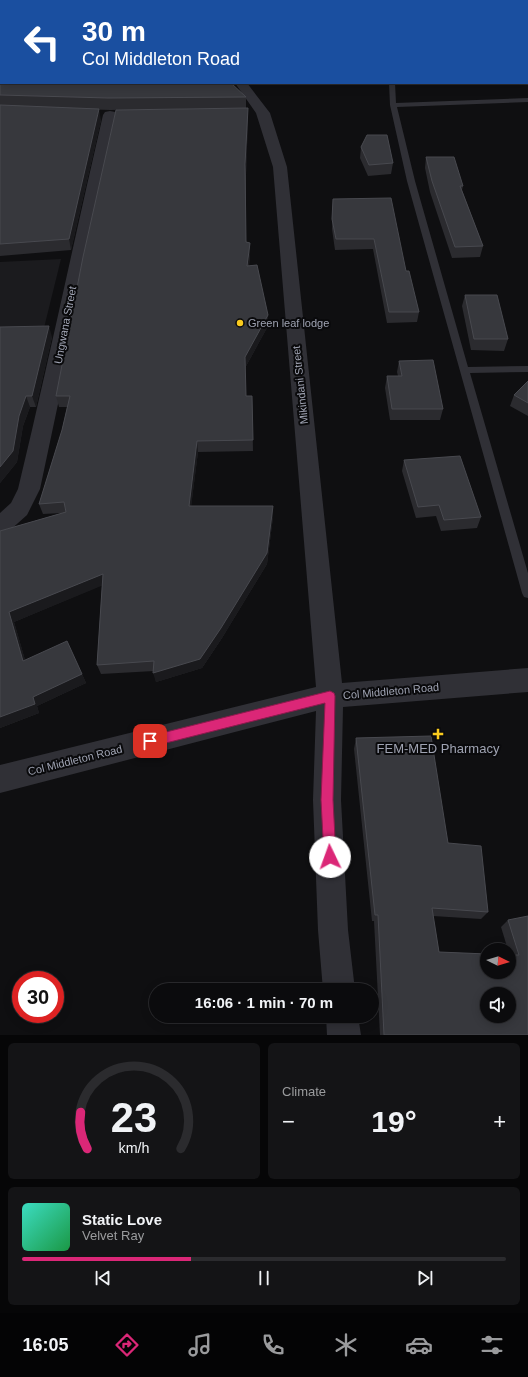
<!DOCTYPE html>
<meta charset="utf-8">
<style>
:root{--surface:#0b0b0d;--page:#141416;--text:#f1f3f6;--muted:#9a9b9d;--line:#2b2b2e;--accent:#db2777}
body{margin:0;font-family:Helvetica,sans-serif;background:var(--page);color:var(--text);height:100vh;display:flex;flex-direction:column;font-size:15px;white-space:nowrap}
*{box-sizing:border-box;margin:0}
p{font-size:13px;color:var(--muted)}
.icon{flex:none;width:22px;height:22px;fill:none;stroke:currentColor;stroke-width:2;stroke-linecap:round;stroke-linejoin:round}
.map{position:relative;height:1035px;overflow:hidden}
.side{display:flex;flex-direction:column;gap:8px;padding:8px;background:#060607;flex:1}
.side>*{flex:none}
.banner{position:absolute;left:0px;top:0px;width:528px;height:84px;box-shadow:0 2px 10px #0003,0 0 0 1px var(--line);background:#1a4fa0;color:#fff;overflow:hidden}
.needle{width:26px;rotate:95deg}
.controls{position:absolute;left:480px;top:943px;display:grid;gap:8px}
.controls a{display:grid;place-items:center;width:36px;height:36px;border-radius:50%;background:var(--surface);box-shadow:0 2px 10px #0003,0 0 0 1px var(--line);font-size:20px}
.speed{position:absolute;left:12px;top:971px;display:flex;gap:8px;font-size:20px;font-weight:700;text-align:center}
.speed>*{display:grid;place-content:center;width:52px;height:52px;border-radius:50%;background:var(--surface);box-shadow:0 2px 10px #0003,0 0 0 1px var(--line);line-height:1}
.speed .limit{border:6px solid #d22;background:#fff;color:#111}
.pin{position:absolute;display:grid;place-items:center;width:34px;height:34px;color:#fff;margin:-17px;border-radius:8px;box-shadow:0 2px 6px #0006}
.me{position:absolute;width:44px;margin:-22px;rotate:357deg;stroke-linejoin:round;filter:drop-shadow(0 0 3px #0008)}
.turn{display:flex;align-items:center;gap:14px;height:84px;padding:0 16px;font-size:18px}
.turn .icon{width:52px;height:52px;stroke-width:2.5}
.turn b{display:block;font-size:28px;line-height:34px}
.big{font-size:30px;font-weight:700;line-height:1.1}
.side .widget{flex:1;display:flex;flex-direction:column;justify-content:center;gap:6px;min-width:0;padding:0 14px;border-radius:6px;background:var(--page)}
.side .dial{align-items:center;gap:0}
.dial svg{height:104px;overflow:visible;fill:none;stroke:var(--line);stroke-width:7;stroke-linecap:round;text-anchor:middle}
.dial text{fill:var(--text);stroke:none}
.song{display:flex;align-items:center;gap:12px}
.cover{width:48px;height:48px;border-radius:6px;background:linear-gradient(135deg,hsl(170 70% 55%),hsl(140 70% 35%))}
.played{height:4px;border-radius:2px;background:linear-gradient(90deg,var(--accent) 35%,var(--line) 35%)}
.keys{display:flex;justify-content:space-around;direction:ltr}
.heat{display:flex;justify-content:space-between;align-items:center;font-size:22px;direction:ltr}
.side .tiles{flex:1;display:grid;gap:8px;grid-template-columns:1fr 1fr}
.widget:last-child{grid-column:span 2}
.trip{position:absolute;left:149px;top:983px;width:230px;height:40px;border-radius:20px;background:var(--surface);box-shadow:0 2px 10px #0003,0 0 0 1px var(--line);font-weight:700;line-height:40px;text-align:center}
.tab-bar{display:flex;height:64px;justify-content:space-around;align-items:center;background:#040405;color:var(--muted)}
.tab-bar .icon{width:28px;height:28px}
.tab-bar .selected{color:var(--accent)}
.tab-bar b{font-size:18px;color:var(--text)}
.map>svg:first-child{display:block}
.built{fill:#1b1b1e}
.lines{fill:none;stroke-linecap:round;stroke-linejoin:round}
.service{fill:#303036;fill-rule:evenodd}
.minor{fill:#303036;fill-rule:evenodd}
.wall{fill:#2b2b2f}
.shaded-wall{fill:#1a1a1d}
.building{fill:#37383d;stroke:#48494f;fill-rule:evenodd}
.route{fill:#db2777;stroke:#8e194d}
.poi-dot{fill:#facb1e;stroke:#0a0a0c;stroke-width:1.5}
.labels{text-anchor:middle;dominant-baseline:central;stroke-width:4;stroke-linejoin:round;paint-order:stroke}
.poi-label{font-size:11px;fill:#9fa3b2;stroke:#0a0a0c;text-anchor:start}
.street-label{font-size:11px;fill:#9fa3b2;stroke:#0a0a0c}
.near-poi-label{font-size:13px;fill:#9fa3b2;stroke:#0a0a0c}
</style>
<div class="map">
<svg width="528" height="1035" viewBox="0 0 528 1035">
<rect width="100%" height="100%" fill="#0f0f11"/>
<g class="built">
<path d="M196,0h332v51l-1,-50z"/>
<path d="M61,259l-18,73h-43v-70z"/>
</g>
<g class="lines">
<g class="service">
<rect x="527" y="5" width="1" height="4"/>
<rect x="527" y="24" width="1" height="4"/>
<rect x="527" y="63" width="1" height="7"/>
<path d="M389,83h6l1,20 132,-5v4l-131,5 18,74 53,186 60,-1v6l-58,1 58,200v25l-4,-1 -2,-4 -115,-412 -17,-76z"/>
</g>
<g class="minor">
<rect x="153" y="0" width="11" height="1"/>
<path d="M235,83h12l23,30 17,54 55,516 186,-15v24l-185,15 -2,93 7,130 7,60h-32l-5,-60 -5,-130 3,-89 -316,82v-28l316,-78 -43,-520 -17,-54z"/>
<path d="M110,111l5,1 2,3 -33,153 -19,103 -25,118 -13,26 -19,17 -8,3v-22l11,-10 7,-14c30,-124 56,-249 85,-374l2,-3z"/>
<path d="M326,1016h32l3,19h-34z"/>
</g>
</g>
<g class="wall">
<path d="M0,0l1,1v31h-1z"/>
<path d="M0,81l69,3 -1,-1h163l15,14v11l-136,2 -28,-1 19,11 -30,130 -71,6z"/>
<path d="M248,119l-2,56v67l4,1v11l-1,12 19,49v11l-23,42 1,28h6l1,55 -55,1 -7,54h82v11l-6,47 -45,74 -20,30 -46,14 -2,-11 -53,3 -4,-9 5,-80 -88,37 11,38 57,14 4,9 -49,23 2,7 -39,15v-197l62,-18 -19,1 -4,-10 23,-74 5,-23h-8l-3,-11z"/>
<path d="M361,147l32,16 -2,11 -23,2 -8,-18z"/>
<path d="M426,157l37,29 -1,4 21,56 -3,11 -28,1 -22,-66 -5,-24z"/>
<path d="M333,199l73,72 13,41 -2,10 -30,1 -14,-74 -38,1 -3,-21z"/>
<path d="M465,295l43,44 -4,12 -33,-1 -9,-44z"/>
<path d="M0,327l52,10 -16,70h-6l-7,19 -6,36 -17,21z"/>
<path d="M399,361l44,48 -3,11h-50l-5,-32 2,-12h11l-1,-4z"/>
<path d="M528,381v35l-18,-10 4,-11z"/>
<path d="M404,460l77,57 -4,11 -36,3 -5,-15 -20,2 -14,-47z"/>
<path d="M356,738l92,105 40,69 -7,7 -48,-3 6,36 70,3v-5h-1l-7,-23 7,-7 20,-4v119h-148l-6,-114h-2l-18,-172z"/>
</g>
<g class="shaded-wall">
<path d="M248,108v11l-2,56 -1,-11z"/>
<path d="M99,109l2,11 -30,130 -2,-11z"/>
<path d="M250,243v11l-3,23v-11z"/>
<path d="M268,315v11l-23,42v-11z"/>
<path d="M49,326l3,11 -16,70 -4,-11z"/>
<path d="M26,396l4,11 -7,19 -6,36 -17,21v-16z"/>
<path d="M197,441l1,11 -8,64 -1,-10z"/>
<path d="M273,506v11l-6,47 -45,74 -20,30 -46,14 -3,-9z"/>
<path d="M103,574l3,10 -92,38 14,48 -5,-9 -14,-49z"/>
<path d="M82,674l4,9 -49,23 2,7 -39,15v-11l33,-20z"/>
</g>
<g class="building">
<path d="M0,0h141l1,1h-141v20h-1z"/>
<path d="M0,81h1v2h43l31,1 -1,-1h157l15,14 -138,1 -108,-3z"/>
<path d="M0,105l99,4 -30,130 -69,5z"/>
<path d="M248,108l-3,56 1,78 4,1 -3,23 10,-1 11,50 -23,42 1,39h6l1,44 -56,1 -8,65h84l-6,47 -46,75 -21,31 -47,14 1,-12 -57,4 6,-91 -94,38 14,49 44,-20 15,33 -49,23 2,7 -35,13v-186l66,-19 -2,-10 -25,2 23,-74 8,-34h-14l27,-139 33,-147z"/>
<path d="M367,135h20l6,28 -24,2 -8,-18z"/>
<path d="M426,157h28l9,29h-3l23,60 -28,1 -23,-66z"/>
<path d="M391,198l15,73h3l10,41h-30l-15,-73h-38l-4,-20 1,-20z"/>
<path d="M465,295h32l11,44h-34z"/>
<path d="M49,326l-17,70h-6l-7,20 -6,35 -13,16v-140z"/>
<path d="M433,360l10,49h-51l-5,-33h15l-3,-15z"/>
<path d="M528,381v22l-14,-8z"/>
<path d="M460,456l21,61 -37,3 -5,-15 -21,2 -14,-47z"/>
<path d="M431,736l17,107 33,3 7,66 -56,-4 7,44 48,2v18h22v-17h10l-11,-35 20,-4v119h-144l-6,-120h-3l-19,-177zM487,994h22v22h-22z"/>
</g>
<path class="route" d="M330,691l4,2 1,3 -2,104 3,57 -2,5 -4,1 -4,-1 -2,-5 -3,-57 4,-97 -175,44 -4,-2 -1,-4 1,-4z"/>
<g class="poi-dot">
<circle cx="240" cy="323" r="4"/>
<path d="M436 728h4v4h4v4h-4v4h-4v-4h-4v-4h4z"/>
</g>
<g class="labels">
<g class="poi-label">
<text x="248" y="323">Green leaf lodge</text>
</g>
<g class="street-label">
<text transform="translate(65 325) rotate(-79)">Ungwana Street</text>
<text transform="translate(300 385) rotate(-96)">Mikindani Street</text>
<text transform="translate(391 691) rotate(-5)">Col Middleton Road</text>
<text transform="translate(75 760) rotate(-14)">Col Middleton Road</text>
</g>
<g class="near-poi-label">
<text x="438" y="748">FEM-MED Pharmacy</text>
</g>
</g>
</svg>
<div class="controls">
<a><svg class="needle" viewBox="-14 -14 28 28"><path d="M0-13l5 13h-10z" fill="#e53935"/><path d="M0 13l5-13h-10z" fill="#9a9b9d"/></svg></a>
<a><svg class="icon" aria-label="sound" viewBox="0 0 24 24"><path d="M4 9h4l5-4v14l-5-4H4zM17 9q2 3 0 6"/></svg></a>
</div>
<div class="speed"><div class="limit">30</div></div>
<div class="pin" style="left:150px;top:741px;background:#d93025"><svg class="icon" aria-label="arrive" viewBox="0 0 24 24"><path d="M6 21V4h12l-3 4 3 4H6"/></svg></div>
<svg class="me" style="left:330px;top:857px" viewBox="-20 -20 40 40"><circle r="19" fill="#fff"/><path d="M0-13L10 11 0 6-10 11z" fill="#db2777"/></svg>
<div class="trip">16:06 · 1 min · 70 m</div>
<div class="banner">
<div class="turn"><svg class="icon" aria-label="left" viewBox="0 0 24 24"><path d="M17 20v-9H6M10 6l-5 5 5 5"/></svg><div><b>30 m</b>Col Middleton Road</div></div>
</div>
</div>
<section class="side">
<div class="tiles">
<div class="widget dial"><svg viewBox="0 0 100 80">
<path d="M14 69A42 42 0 1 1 86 69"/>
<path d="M14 69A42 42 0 0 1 9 41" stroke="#db2777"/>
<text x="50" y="56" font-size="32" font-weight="700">23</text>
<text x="50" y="72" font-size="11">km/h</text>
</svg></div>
<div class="widget"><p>Climate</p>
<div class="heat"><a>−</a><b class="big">19°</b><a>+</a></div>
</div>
<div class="widget">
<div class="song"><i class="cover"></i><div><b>Static Love</b><p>Velvet Ray</p></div></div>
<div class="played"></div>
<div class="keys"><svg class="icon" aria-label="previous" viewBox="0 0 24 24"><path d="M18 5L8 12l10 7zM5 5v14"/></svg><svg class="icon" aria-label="pause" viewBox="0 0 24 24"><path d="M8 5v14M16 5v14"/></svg><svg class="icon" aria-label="next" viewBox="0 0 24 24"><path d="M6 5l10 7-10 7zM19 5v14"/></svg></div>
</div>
</div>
</section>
<nav class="tab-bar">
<b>16:05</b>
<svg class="icon selected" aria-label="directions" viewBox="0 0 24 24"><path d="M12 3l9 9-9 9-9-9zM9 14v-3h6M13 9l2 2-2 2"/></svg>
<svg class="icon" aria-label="music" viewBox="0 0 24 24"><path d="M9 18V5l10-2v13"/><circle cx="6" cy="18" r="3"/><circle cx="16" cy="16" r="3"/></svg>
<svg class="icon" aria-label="phone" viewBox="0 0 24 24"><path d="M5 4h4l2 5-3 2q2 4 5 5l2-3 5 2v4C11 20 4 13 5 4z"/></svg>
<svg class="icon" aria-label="climate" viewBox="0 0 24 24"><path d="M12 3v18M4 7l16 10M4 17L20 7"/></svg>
<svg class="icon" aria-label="car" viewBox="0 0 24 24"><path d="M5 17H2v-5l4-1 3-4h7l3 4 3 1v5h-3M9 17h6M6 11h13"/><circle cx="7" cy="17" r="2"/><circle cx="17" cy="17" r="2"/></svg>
<svg class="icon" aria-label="filters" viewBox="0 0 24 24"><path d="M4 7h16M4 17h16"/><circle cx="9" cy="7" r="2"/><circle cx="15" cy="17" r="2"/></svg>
</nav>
